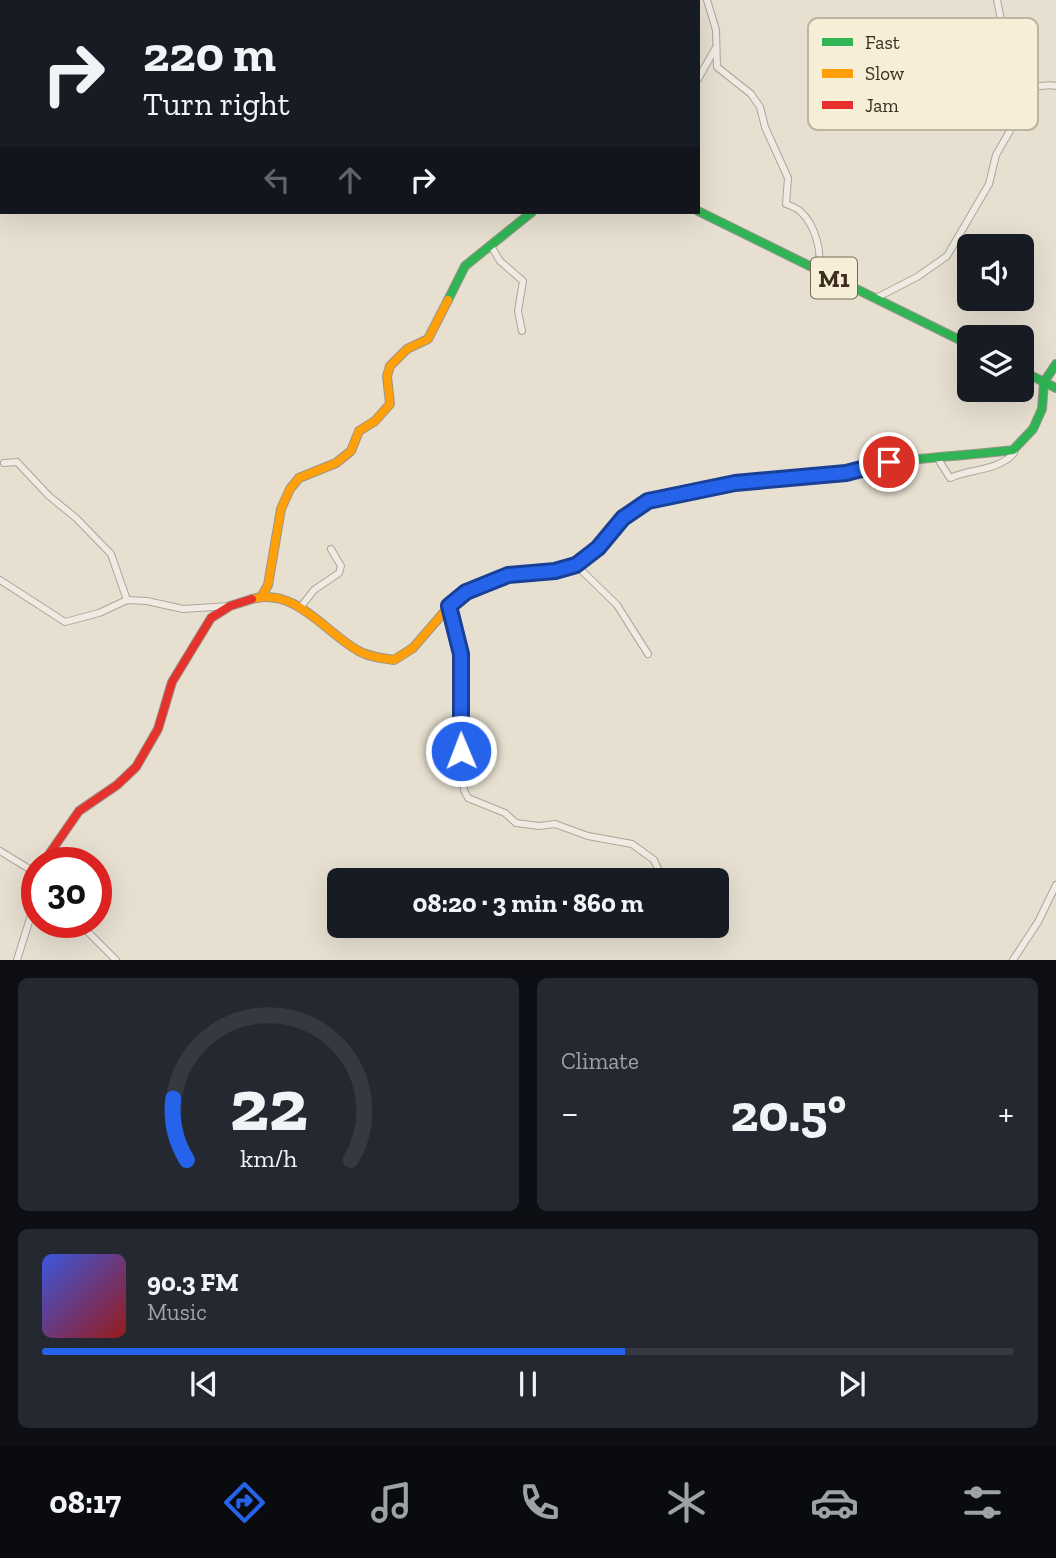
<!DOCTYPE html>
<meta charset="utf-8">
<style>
:root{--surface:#171b24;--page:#242831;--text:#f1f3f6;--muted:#9ea1a6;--line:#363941;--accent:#2563eb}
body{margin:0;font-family:"Zilla Slab",serif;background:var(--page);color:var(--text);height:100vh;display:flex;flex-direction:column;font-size:26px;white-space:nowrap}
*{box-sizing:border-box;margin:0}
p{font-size:23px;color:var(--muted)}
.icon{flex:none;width:38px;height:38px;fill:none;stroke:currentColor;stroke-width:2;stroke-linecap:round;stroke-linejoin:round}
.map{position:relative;height:960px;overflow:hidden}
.panel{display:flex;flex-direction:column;gap:18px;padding:18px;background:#0d0f14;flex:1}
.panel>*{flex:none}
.top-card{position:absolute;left:0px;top:0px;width:700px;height:214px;box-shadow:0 7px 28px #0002;background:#171b24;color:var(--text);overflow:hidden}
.tools{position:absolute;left:957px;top:234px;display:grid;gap:14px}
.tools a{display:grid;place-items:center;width:77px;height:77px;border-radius:10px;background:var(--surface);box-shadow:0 7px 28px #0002;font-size:35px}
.speed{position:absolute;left:21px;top:847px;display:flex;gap:14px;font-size:35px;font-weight:700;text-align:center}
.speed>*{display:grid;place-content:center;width:91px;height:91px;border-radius:50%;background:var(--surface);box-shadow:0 7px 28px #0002;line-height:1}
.speed .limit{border:10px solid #d22;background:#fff;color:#111}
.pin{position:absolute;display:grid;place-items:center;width:60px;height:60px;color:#fff;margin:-30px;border:4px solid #fff;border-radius:50%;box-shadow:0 2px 7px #0007}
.me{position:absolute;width:77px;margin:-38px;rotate:359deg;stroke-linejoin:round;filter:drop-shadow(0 0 5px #0008)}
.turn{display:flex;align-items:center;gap:24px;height:147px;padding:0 28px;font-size:32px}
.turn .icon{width:91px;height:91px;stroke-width:2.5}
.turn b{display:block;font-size:49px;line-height:60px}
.lanes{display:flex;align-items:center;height:66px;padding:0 28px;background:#0003;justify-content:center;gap:35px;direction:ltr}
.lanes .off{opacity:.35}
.big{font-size:52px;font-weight:700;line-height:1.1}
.panel .tile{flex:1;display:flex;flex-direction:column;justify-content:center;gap:10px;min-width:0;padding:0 24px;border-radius:10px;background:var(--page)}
.panel .dial{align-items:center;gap:0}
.dial svg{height:182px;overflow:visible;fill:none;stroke:var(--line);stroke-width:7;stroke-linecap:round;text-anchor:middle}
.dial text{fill:var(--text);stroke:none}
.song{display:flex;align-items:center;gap:21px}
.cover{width:84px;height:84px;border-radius:10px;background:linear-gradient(135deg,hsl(230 70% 55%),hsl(0 70% 35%))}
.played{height:7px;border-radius:4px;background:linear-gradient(90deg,var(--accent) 60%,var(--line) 60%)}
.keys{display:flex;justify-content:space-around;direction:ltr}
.heat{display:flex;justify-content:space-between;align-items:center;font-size:38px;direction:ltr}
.panel .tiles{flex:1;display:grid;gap:18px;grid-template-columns:1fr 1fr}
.tile:last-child{grid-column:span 2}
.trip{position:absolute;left:327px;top:868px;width:402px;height:70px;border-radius:10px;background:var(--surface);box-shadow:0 7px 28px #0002;font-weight:700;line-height:70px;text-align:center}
.tabs{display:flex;height:112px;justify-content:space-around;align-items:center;background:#090b0e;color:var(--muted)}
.tabs .icon{width:49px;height:49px}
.tabs .selected{color:var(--accent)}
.tabs b{font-size:32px;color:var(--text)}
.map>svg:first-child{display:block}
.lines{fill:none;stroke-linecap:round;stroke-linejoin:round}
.street-casing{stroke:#ada599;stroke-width:8}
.fast-casing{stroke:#9c958a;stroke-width:10}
.slow-casing{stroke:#9c958a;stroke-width:10}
.jam-casing{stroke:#9c958a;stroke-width:10}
.street{stroke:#efebe3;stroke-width:6}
.fast{stroke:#30b455;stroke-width:8}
.slow{stroke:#ff9f0a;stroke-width:8}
.jam{stroke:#e5322d;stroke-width:8}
.route-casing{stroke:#184099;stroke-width:18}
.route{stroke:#2563eb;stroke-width:12}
.labels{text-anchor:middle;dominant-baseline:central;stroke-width:7;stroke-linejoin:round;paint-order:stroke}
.shield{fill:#f7eed8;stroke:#756857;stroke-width:2}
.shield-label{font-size:24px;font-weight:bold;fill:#3d2e20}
.key{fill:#f7eed8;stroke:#bfb4a1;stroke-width:2}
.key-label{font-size:19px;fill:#3d2e20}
</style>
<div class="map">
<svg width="1056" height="960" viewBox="0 0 1056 960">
<rect width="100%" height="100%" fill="#e7e0d1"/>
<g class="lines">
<defs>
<g id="street">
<path d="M707,0l9,30 1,37 34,27 9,13 5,20 23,51 -2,26c6,2 11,4 15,8 13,12 23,41 16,58"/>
<path d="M997,0c3,17 16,76 31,85 9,4 19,-2 28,1"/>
<path d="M206,2v-2"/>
<path d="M698,79l17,-30"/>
<path d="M491,246l9,15 23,20 -5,30 4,20"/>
<path d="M876,298l41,-21 30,-21 42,-72 7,-29 19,-33 1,-28 8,-13"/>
<path d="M938,459l12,19c19,-9 49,-7 64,-25l-1,-3"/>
<path d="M4,463l13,-1 32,34 27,22 35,36 16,46"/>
<path d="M576,565l41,40 31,49"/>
<path d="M0,580l65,42 34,-9 28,-13 20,1 36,8 46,-3"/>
<path d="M449,606l12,48 -1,87 4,49 4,8 37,15 11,10 23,3 16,-2 33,12 44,8 22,16 9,20"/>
<path d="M300,608l14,-18 25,-17 2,-7 -10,-17"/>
<path d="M0,851l36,22"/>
<path d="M78,922l38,38"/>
<path d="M655,933v-7"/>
<path d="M17,960l15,-48 5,-40"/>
<path d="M1013,960l25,-38 18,-37"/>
</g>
<g id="fast">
<path d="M281,0l3,2"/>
<path d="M698,211l272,134"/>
<path d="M448,300l17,-34 67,-54"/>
<path d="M1022,371l34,17"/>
<path d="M549,571c51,-1 60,-57 101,-70 55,-18 112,-18 168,-24 25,-3 49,-12 73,-15 41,-5 81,-7 122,-12l20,-21 9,-20 2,-27 12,-18"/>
</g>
<g id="slow">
<path d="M261,597l7,-12 13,-76 9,-20 9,-11 37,-15 15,-12 8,-20 16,-10 15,-17 -3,-28 3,-10 17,-17 21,-10 20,-39"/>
<path d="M252,599c43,-12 73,33 105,51 11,7 25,8 37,10l19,-12 44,-51 62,-25 30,-1"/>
</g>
<path id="jam" d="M43,863l36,-52 38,-26 19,-18 22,-38 14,-47 39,-64 19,-12 22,-7"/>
</defs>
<use href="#street" class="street-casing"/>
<use href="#fast" class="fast-casing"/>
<use href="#slow" class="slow-casing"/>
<use href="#jam" class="jam-casing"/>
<use href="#street" class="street"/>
<use href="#fast" class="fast"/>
<use href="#slow" class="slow"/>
<use href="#jam" class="jam"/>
</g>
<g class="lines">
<defs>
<path id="route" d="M461,751v-97l-12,-48 17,-14 42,-17 47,-4 21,-6 22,-17 25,-30 25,-17 87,-18 111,-10 43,-11"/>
</defs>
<use href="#route" class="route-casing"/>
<use href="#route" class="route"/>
</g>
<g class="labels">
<rect class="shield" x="811" y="257.5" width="46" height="41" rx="5"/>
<g class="shield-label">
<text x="834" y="278">M1</text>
</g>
</g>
<rect x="808" y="18" width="230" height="112" rx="10" class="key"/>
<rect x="822" y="38" width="31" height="8" fill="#30b455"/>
<rect x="822" y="69" width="31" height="9" fill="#ff9f0a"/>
<rect x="822" y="101" width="31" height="8" fill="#e5322d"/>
<g class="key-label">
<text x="865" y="49">Fast</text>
<text x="865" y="80">Slow</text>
<text x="865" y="112">Jam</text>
</g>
</svg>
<div class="tools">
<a><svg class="icon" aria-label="sound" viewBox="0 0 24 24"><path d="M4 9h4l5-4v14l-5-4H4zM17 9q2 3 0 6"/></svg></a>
<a><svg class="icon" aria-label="layers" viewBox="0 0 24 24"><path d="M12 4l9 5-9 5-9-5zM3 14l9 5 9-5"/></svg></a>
</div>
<div class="speed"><div class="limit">30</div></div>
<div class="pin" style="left:889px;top:462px;background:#d93025"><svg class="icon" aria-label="arrive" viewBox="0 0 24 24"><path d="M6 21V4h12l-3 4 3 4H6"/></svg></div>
<svg class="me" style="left:461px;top:751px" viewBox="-20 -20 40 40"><circle r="17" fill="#2563eb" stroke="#fff" stroke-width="3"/><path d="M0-11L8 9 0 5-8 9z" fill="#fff"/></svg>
<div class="trip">08:20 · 3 min · 860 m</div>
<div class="top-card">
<div class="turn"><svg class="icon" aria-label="right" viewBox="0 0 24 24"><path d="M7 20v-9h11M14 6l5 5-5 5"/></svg><div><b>220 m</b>Turn right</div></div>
<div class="lanes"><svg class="icon off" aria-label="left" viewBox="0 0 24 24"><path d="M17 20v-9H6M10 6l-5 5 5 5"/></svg><svg class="icon off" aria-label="ahead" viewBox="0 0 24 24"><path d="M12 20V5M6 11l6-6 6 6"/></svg><svg class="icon" aria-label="right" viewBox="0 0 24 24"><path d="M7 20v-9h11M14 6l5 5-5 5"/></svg></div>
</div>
</div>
<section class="panel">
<div class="tiles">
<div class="tile dial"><svg viewBox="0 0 100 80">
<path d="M14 69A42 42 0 1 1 86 69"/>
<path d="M14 69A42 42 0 0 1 8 42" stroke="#2563eb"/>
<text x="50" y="56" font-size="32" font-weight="700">22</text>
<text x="50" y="72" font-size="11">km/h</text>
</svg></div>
<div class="tile"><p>Climate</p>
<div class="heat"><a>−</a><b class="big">20.5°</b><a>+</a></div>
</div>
<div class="tile">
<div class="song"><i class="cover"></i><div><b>90.3 FM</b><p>Music</p></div></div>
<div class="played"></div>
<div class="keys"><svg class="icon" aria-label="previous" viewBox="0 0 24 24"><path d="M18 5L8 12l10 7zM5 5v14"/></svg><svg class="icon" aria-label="pause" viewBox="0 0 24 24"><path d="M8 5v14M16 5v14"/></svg><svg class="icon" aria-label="next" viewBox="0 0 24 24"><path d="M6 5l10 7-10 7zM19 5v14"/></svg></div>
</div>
</div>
</section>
<nav class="tabs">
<b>08:17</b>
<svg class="icon selected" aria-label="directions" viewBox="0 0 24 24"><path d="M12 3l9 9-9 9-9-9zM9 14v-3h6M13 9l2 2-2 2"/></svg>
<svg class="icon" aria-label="music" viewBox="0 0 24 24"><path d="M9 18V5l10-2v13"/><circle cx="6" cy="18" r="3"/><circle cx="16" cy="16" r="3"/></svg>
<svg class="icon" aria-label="phone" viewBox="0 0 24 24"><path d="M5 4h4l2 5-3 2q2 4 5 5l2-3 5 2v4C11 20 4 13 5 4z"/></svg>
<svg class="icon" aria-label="climate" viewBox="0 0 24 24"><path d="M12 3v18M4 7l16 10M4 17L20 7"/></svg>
<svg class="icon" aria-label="car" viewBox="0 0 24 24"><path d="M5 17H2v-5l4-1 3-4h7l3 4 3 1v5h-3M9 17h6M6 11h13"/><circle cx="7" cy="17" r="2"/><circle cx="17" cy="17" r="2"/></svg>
<svg class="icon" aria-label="filters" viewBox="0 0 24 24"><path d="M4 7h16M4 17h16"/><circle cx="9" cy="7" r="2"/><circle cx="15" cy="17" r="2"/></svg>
</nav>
